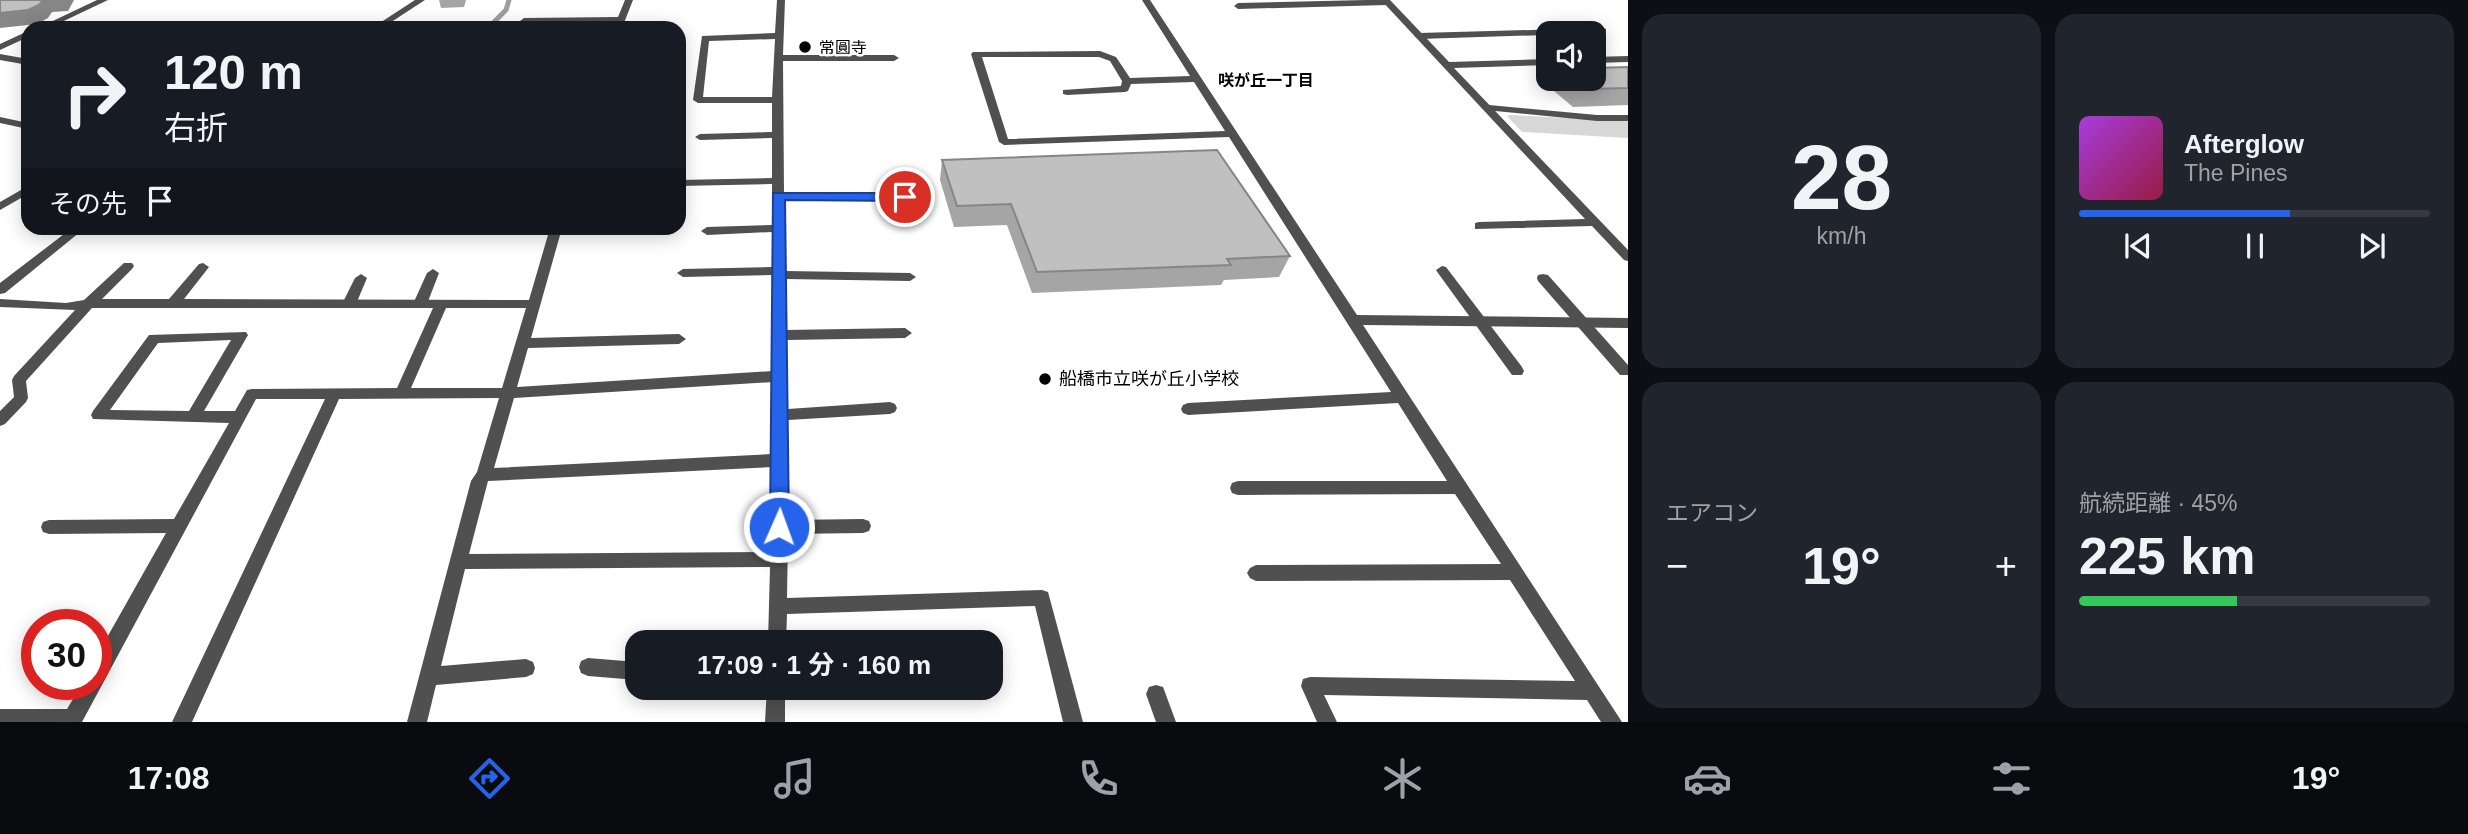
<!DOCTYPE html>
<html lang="ja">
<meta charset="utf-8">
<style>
:root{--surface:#171b24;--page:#20242c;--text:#f1f3f6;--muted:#9ea1a6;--line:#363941;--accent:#2563eb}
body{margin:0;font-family:Arial,"Noto Sans JP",sans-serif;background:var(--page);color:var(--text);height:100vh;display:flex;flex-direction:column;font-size:26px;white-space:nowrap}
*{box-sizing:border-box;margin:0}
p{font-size:23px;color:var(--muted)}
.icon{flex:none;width:38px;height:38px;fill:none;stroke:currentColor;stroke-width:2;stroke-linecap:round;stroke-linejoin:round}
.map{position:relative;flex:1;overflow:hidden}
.details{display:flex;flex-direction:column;gap:14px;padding:14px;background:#0d0f14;width:840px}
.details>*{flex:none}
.banner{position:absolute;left:21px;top:21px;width:665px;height:214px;border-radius:21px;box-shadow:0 4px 18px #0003;background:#171b24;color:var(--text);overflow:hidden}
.buttons{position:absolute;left:1536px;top:21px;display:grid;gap:14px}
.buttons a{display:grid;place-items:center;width:70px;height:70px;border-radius:14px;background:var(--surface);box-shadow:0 4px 18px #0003;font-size:35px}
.speed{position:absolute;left:21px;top:609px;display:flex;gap:14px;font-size:35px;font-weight:700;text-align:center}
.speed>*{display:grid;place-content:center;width:91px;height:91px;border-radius:50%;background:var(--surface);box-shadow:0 4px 18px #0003;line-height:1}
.speed .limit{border:10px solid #d22;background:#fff;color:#111}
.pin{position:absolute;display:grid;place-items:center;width:60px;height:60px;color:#fff;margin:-30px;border:4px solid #fff;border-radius:50%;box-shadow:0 2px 7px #0007}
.me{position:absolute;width:77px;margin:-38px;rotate:2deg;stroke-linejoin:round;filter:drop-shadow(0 0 5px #0008)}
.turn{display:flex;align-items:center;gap:24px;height:147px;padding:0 28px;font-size:32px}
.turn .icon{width:91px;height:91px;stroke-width:2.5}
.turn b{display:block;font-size:49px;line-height:60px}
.then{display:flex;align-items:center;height:66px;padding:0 28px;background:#0003;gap:14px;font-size:26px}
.big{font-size:52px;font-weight:700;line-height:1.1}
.details .widget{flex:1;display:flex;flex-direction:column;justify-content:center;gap:10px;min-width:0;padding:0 24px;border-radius:21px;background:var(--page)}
.details .dial{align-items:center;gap:0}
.dial b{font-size:91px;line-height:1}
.song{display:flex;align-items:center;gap:21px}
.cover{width:84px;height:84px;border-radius:10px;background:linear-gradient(135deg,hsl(280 70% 55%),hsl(340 70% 35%))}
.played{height:7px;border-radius:4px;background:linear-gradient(90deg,var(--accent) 60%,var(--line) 60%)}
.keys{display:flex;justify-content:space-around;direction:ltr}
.heat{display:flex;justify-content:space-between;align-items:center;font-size:38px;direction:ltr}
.charge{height:10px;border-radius:5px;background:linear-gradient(90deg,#34c759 45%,var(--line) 0)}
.details .tiles{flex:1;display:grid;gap:14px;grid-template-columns:repeat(2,1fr)}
.trip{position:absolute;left:625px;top:630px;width:378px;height:70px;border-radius:21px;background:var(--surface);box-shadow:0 4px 18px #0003;font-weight:700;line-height:70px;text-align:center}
.tab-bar{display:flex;height:112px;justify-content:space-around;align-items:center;background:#090b0e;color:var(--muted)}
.tab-bar .icon{width:49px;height:49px}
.tab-bar .on{color:var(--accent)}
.tab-bar b{font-size:32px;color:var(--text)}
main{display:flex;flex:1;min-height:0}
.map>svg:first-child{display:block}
.green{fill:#d7d7d7}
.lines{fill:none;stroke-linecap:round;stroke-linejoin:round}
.stream{stroke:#9e9e9e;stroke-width:5}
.lane{fill:#505050;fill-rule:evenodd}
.street{fill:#505050;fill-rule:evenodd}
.wall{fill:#a5a5a5}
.shaded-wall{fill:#868686}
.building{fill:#c0c0c0;stroke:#868686;stroke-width:2}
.route{fill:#2563eb;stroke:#184099;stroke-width:2}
.poi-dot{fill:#000;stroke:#fff;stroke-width:2.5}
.labels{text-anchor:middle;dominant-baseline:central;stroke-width:5;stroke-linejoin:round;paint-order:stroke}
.far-poi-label{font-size:16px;fill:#000;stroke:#fff;text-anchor:start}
.far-neighbourhood-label{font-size:16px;font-weight:bold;fill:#000;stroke:#fff}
.poi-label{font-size:18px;fill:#000;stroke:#fff;text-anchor:start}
</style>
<main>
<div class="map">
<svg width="1628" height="722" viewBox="0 0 1628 722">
<rect width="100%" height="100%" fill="#fff"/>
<path class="green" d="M1510,115l118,6v17l-106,-6 -15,-16z"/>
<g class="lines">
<path class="stream" d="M488,28l18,-18 3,-10"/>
<g class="lane">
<path d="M1366,0h23l2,2 -4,3 -149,4 -4,-3 4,-3z"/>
<path d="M1603,28l3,1v4l-187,6 -5,-3 5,-3z"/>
<path d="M1489,105l108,10h31v6h-31l-112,-11v-4z"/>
<path d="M1442,266l4,1 76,100 2,4 -2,4h-10l-74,-102 -2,-3z"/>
<path d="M433,269l6,4 -12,31 -2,3h-10l-2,-3 14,-31z"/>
<path d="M361,274l6,4 -11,26 -2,3h-10l-2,-3 13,-26z"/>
<path d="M1543,274l5,1 80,90v10h-8l-82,-94 -1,-3 1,-3z"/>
</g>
<g class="street">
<path d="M97,0h11l-59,28h-11z"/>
<path d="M415,0h10l-43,28h-10z"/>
<path d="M625,0h8l-11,28h-8l2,-5 -92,1 -4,-3 4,-3 94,-1z"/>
<path d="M777,0h8l-2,55h111l5,3 -5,3h-111l1,132 121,1 6,3 -6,3 -121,-1 1,72 125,2 6,4 -6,4 -125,-2 1,51 119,-2 7,5 -7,5 -118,2 1,69 102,-7 5,2 2,4 -2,4 -5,2 -102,6v100l75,-1 6,2 2,5 -2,5 -6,2 -75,1 -1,64 255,-8 6,2 35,130h-20l-28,-116 -248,8 -1,28h-18l2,-75 -305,2 -24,97 85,-7 7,3 2,6 -2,6 -7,3 -90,8 -9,37h-20l64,-241 6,-9 22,-74 -160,1 -147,323h-20l153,-323h-69l-174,323h-82v-13h67l15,-25h14v-27l70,-124 -117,1 -6,-2 -2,-5 2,-5 6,-2 125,-1 55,-96 -136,-4 -2,-4 2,-4 56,-76 97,-3 2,3 -44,76h31l12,-21 5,-1 145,-1 36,-80h-341l-66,73 2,17 -2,4 -21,22 -5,2v-15l14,-14 -2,-17 2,-4 61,-66 -75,-3v-8l66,4 18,-3 40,-37h8l2,3 -2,3 -30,30h67l30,-35 4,-1 6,4 -25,32 345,1 21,-72h12l-31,110 148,-4 7,5 -7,5 -151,4 -11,39 256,-16v-96l-90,2 -6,-4 6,-4 90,-2 -1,-35 -65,3 -6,-4 6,-4 65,-2v-41l-93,2v-6l93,-2v-40l-72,2 -5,-3 5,-3 72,-2v-29h-74l-5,-3 9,-64 73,-3zM775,39l-3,58h-69l6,-56zM446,308h80l-24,80h-91zM231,340l-42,71 -79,-1 48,-67zM773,382v72l-279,14 20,-70zM773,467l-2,85 -302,2 19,-73z"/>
<path d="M1142,0h8l207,315 271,3v10l-265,-3 259,397h-21l-14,-22 -263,-5 13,27h-20l-16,-36 2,-7 7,-2 265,4 -65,-101 -254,1 -6,-3 -3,-5 3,-5 6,-3 245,-1 -46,-70 -217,1 -6,-2 -2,-5 2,-5 6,-2h209l-49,-78 -210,12 -5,-2 -2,-4 2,-4 5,-2 203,-11 -162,-255 -225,8 -5,-3 -28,-88 2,-2 127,-1 16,6 14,21 60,-2zM982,57h117l11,4 12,20 -1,5 -58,4v4l4,1 58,-3 3,-1 3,-7 63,-2 31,49 -217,8z"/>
<path d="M1381,0h9l59,62 100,-3v6l-95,3 174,182v11l-4,-1 -32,-34 -117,3v-6l4,-1 106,-3z"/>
<path d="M28,31v6l-28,13v-6z"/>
<path d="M0,54l28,5v6l-28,-5z"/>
<path d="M1628,56v6l-34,1v-6z"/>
<path d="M0,117l28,6v6l-28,-6z"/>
<path d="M28,186v8l-28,16v-8z"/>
<path d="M72,228h13l-80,65 -5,1v-11z"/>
<path d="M588,658l49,4v18l-49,-4 -7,-3 -2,-6 2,-6z"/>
<path d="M1156,685l7,2 13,35h-20l-10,-28 3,-7z"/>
<path d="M767,688h18v34h-20z"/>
</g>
</g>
<g class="wall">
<path d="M439,0h27l-2,7 -23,1z"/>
<path d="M1628,67v38l-55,2 -25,-21 5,-7h41z"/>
<path d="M942,160l348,96 -11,21 -55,3 -3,5 -189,8 -25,-68 -53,2 -14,-47z"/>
</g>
<path class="shaded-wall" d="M43,0h31l-6,11 -16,1 -4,6 -11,6 -37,4v-15z"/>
<g class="building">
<path d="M0,0h43l-4,5 -11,5 -28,3z"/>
<path d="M1628,67v21l-43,1 -14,-10h23v-11z"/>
<path d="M1217,150l73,106 -63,3 4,6 -194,7 -26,-68 -54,2 -15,-46z"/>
</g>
<path class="route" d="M773,193h132l7,4 -7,4 -120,-1 4,327 -3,6h-13l-3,-6z"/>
<g class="poi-dot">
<circle cx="805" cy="47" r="7"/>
<circle cx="1045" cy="379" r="7"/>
</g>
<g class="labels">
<g class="far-poi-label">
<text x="819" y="47">常圓寺</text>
</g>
<g class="far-neighbourhood-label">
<text x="1266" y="80">咲が丘一丁目</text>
</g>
<g class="poi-label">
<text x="1059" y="379">船橋市立咲が丘小学校</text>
</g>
</g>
</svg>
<div class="buttons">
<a><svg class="icon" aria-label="sound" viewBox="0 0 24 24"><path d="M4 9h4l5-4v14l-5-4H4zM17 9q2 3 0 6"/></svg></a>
</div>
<div class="speed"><div class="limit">30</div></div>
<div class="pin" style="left:905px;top:197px;background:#d93025"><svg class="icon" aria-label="arrive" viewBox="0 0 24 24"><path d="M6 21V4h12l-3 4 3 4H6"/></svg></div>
<svg class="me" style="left:779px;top:527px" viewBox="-20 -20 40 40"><circle r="17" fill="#2563eb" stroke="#fff" stroke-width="3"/><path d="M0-11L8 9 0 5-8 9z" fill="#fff"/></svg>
<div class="trip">17:09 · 1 分 · 160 m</div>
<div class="banner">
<div class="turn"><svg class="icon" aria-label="right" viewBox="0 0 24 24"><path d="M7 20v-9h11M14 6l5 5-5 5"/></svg><div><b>120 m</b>右折</div></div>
<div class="then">その先<svg class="icon" aria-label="arrive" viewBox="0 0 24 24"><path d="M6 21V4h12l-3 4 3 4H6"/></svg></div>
</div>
</div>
<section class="details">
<div class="tiles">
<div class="widget dial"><b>28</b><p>km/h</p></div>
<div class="widget">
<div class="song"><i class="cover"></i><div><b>Afterglow</b><p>The Pines</p></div></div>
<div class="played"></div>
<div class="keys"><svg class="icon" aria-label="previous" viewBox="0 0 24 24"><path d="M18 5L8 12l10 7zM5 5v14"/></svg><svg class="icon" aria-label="pause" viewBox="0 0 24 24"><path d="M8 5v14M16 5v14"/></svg><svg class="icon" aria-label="next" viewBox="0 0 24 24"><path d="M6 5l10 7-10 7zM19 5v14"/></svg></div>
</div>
<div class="widget"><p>エアコン</p>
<div class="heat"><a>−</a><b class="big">19°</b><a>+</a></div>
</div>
<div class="widget"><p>航続距離 · 45%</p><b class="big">225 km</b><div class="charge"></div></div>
</div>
</section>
</main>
<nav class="tab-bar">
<b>17:08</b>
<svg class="icon on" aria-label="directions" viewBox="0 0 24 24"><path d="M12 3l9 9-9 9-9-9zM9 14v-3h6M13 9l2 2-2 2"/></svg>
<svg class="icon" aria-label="music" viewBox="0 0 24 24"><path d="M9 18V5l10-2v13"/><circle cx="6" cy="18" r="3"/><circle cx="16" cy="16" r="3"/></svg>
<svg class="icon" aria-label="phone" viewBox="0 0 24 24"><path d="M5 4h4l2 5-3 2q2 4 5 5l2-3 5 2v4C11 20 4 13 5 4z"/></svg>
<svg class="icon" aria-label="climate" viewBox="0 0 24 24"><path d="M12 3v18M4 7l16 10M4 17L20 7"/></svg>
<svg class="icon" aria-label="car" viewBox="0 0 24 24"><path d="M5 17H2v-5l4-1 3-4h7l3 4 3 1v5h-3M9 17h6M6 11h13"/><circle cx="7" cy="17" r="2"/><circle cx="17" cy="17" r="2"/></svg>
<svg class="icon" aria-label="filters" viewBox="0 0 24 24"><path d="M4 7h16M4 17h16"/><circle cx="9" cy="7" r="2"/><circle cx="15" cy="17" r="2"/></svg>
<b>19°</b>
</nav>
